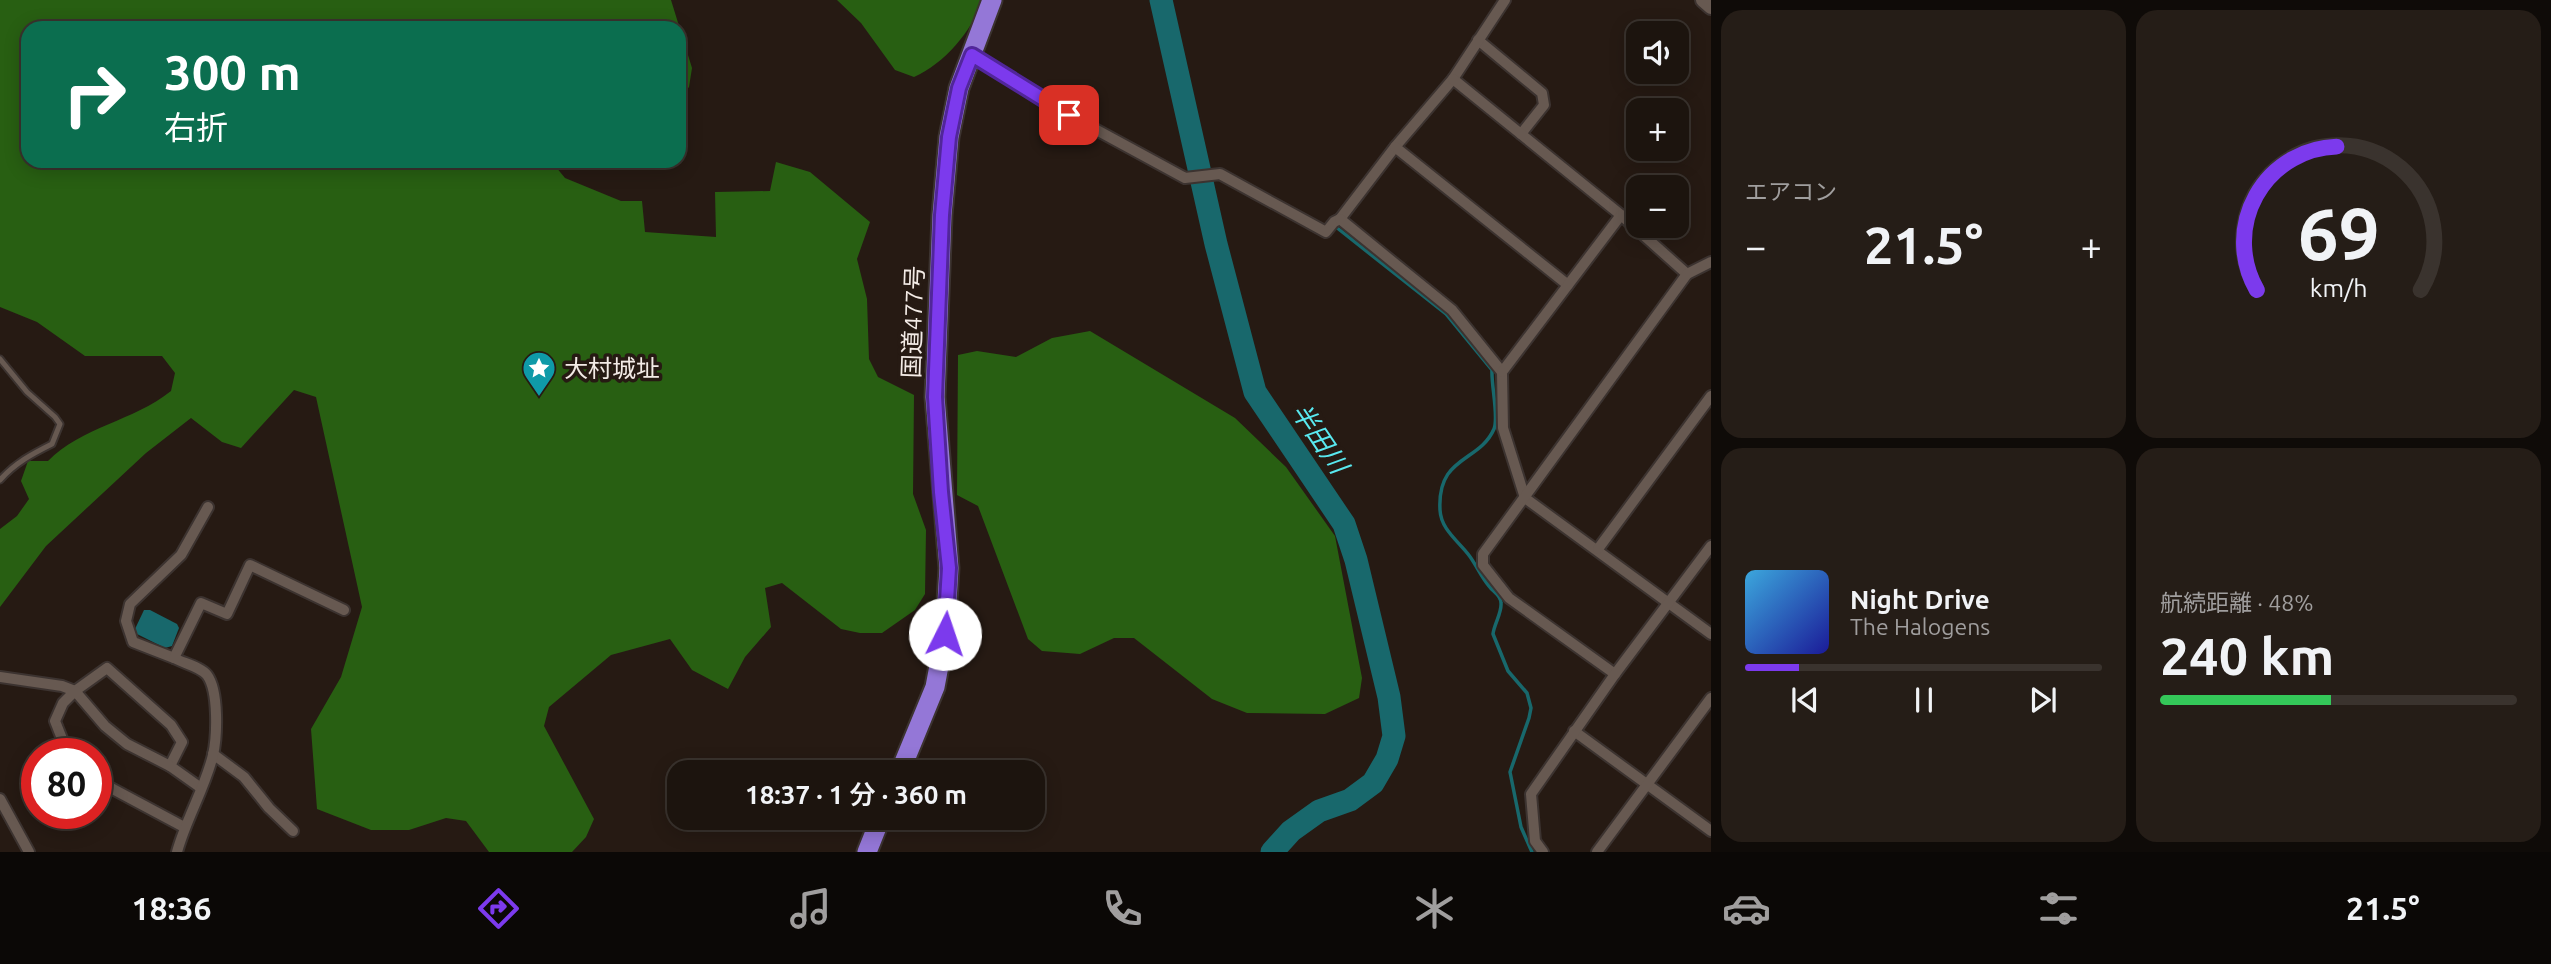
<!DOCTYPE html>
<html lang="ja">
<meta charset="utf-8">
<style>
:root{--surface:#1c140e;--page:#251d17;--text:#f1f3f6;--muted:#a09e9e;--line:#3a332e;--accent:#7c3aed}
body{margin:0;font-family:Ubuntu,"Noto Sans JP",sans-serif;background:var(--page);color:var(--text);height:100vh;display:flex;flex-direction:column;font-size:26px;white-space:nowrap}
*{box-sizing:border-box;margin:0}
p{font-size:23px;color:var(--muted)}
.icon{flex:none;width:38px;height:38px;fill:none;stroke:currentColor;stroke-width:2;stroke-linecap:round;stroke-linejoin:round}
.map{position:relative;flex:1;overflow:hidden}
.side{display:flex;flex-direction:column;gap:10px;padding:10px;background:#0f0b08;width:840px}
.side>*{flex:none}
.guide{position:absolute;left:21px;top:21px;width:665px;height:147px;border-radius:21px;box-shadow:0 4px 18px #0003,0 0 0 2px var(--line);background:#0b6e4f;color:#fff;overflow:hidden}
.buttons{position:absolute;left:1626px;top:21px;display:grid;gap:14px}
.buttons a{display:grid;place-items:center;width:63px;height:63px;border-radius:14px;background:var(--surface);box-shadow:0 4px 18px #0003,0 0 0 2px var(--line);font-size:35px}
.speed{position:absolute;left:21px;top:738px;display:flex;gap:14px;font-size:35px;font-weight:700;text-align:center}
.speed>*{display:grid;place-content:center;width:91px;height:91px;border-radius:50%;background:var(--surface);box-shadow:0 4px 18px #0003,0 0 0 2px var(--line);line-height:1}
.speed .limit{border:10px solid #d22;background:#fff;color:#111}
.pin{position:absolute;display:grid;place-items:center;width:60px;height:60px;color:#fff;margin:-30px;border-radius:14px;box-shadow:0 4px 10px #0006}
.me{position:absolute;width:77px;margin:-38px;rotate:4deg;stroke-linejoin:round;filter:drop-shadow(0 0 5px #0008)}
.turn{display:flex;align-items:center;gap:24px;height:147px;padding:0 28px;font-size:32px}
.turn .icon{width:91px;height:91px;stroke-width:2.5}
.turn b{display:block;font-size:49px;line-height:60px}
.big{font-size:52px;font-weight:600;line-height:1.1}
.side .tile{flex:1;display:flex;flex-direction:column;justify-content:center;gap:10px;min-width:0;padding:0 24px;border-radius:21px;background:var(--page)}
.side .dial{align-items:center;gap:0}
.dial svg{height:182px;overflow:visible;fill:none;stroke:var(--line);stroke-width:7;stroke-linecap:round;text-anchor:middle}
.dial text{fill:var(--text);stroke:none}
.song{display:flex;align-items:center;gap:21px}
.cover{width:84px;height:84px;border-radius:10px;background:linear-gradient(135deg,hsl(200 70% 55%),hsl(240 70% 35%))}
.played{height:7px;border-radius:4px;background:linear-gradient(90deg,var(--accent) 15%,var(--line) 15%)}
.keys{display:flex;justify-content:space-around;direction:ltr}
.heat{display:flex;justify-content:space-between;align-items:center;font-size:38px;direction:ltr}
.charge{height:10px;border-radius:5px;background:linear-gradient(90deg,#34c759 48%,var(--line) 0)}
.side .tiles{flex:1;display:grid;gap:10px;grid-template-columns:repeat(2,1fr)}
.trip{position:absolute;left:667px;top:760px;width:378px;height:70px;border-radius:21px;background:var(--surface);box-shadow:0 4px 18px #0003,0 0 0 2px var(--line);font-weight:600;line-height:70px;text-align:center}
.dock{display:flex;height:112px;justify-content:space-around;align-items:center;background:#0b0806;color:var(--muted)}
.dock .icon{width:49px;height:49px}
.dock .current{color:var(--accent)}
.dock b{font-size:32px;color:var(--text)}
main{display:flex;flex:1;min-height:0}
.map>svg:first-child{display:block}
.forest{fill:#285f12}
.water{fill:#18686c}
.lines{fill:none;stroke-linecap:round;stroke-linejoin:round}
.stream{stroke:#18686c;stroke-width:3.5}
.river{stroke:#18686c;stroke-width:23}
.lane-casing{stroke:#3c3330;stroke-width:9}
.street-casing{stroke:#3c3330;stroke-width:14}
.secondary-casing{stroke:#3c3330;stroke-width:18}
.highway-casing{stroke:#3c3330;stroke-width:23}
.lane{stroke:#675951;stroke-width:5}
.street{stroke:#675951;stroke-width:10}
.secondary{stroke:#675951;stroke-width:14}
.highway{stroke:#9477d7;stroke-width:19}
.route-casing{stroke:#51269a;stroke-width:18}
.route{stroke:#7c3aed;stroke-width:12}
.labels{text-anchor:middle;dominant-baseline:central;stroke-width:7;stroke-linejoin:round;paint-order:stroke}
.street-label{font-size:24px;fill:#f3ebe6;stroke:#261a13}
.poi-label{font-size:24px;fill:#f3ebe6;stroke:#261a13;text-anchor:start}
.water-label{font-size:26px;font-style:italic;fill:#59e9f0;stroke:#261a13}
</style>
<main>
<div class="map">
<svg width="1711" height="852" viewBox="0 0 1711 852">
<rect width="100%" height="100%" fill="#261a13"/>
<g class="forest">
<path d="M0,0h671l21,68 -3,19 -10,12v-71h-651v133h523l14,17 56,23h21l3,31 71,5 -1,-45 55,-1 6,-29 34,10 60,50 -13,37 10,40 2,60 9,18 36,18 -1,99 13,36 -1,64 -10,16 -33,23h-22l-19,-4 -59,-46 -17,5 6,39 -26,30 -17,32 -36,-19 -22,-31 -59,16 -62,52 -5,19 50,93 -8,18 -14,15h-83l-23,-31 -20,-3 -37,12h-38l-54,-21 -6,-80 30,-52 21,-70 -46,-210 -22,-7 -53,58 -19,-6 -31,-24 -45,35 -100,93 -46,61v-78l17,-13 12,-17 -8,-18 7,-20h20c33,-34 86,-40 123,-70l4,-18 -13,-17h-77l-48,-34 -37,-15z"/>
<path d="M837,0h146c-12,32 -38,63 -69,77l-19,-7 -34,-47z"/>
<path d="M1090,331l145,87 51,49 49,69 27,142 -3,20 -34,16 -78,-1 -35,-14 -78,-61h-20l-34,16 -38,-3 -14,-12 -50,-133 -21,-11 1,-140 19,-4 39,6 36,-19z"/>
</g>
<path class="water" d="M144,610h6l27,14 2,4 -7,18 -7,2 -28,-14 -2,-5z"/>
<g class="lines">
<path class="stream" d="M1336,227l110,87 46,56c-1,15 7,47 2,59 -15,34 -57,26 -54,81 1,19 17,30 28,44 8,10 13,23 21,32 4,6 12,9 12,17 1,10 -7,21 -8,31l15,37 19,22 4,15 -2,10 -19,54 11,55 11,25"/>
<path class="river" d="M1161,0l55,244 39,148 89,132 12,36 33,137 5,39 -7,23 -14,24 -23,17 -31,11 -28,20 -19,21"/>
<defs>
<path id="lane" d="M0,359l27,33 28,25 5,7 -8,20c-20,10 -37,19 -52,36"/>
<g id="street">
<path d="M1478,40l64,53 2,12 -23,29"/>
<path d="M973,55l96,60 116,63 35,-4 106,58 8,-10 6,-3 55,-72 58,-68 52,-79"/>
<path d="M1453,79l168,136 66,59"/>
<path d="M1395,147l173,138"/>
<path d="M1340,219l112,91 50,62 1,56 22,70 186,136"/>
<path d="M1502,372l119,-157"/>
<path d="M1598,549l113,-153"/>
<path d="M174,658l-41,-16 -7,-21 4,-17 51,-49 27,-48"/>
<path d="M1615,674l-106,-76 -26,-33v-11l204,-280 24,-12"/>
<path d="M0,677l62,9 13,5 32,-23 64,57 11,17 -12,24"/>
<path d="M1574,731l137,100"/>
<path d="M68,754l-13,-33 8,-18 12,-12 30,35 22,18 43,22 31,22"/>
<path d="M213,754l31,23 25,31 24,23"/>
<path d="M96,780l88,47"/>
<path d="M0,799l29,53"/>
<path d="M177,852c9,-33 28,-64 36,-97 4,-18 6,-64 -6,-80 -6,-8 -24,-12 -33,-17l27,-55 26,11 23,-49 94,45"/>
<path d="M1543,852l-8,-11 -4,-47 84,-120 96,-128"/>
<path d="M1597,852l114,-154"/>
</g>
<path id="secondary" d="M1703,0l8,7"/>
<g id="highway">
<path d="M900,772l35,-85 10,-53 4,-66 -14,-171 7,-182 7,-78 10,-49 33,-88"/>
<path d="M867,852l14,-35"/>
</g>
</defs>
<use href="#lane" class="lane-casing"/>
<use href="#street" class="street-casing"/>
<use href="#secondary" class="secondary-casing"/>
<use href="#highway" class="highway-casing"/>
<use href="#lane" class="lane"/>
<use href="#street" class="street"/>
<use href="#secondary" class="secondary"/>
<use href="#highway" class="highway"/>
</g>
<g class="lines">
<defs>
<path id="route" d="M945,634l4,-66 -8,-76 -6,-95 7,-182 7,-78 10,-49 13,-33 97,60"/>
</defs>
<use href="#route" class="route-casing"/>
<use href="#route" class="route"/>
</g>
<defs>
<symbol id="sight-pin" viewBox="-11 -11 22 30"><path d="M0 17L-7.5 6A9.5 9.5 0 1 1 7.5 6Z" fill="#0f9aa8" stroke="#261a13"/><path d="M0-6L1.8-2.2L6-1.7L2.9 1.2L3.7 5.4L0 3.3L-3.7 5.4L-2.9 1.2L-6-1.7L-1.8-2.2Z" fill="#fff"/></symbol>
</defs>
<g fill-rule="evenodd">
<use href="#sight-pin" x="520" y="349" width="38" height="52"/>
</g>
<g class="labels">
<g class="street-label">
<text transform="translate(913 322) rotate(-88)">国道477号</text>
</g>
<g class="poi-label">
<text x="564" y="368">大村城址</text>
</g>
<g class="water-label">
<text transform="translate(1320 438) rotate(56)">半田川</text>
</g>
</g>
</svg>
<div class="buttons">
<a><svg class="icon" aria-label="sound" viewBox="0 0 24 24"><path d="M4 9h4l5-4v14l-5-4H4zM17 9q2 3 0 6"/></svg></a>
<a>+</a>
<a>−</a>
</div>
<div class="speed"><div class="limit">80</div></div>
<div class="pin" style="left:1069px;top:115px;background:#d93025"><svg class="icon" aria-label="arrive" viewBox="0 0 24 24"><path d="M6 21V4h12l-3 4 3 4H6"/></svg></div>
<svg class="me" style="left:945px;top:634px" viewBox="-20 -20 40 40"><circle r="19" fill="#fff"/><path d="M0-13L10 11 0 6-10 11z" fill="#7c3aed"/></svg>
<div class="trip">18:37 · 1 分 · 360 m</div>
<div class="guide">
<div class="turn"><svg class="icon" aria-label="right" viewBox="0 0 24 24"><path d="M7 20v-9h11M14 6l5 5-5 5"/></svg><div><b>300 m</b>右折</div></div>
</div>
</div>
<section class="side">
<div class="tiles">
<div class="tile"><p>エアコン</p>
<div class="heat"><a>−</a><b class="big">21.5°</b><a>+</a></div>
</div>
<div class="tile dial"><svg viewBox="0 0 100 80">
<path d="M14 69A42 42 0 1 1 86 69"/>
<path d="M14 69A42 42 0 0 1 49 6" stroke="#7c3aed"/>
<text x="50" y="56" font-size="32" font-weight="700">69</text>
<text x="50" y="72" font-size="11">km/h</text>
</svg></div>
<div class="tile">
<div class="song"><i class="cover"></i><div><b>Night Drive</b><p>The Halogens</p></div></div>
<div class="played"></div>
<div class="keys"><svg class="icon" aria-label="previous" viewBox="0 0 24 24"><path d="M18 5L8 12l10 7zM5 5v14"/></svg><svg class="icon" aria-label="pause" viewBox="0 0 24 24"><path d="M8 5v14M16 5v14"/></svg><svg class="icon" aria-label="next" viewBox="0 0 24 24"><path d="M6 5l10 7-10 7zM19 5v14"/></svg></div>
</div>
<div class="tile"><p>航続距離 · 48%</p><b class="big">240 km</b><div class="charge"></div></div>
</div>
</section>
</main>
<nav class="dock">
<b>18:36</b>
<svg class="icon current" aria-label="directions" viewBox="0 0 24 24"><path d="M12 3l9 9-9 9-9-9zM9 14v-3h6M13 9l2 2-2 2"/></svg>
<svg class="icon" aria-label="music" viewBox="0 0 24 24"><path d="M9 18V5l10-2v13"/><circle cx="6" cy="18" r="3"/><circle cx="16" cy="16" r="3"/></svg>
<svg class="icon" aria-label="phone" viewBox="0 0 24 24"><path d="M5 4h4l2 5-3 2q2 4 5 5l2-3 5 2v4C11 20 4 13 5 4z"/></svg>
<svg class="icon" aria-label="climate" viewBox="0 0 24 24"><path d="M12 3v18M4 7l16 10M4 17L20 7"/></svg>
<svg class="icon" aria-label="car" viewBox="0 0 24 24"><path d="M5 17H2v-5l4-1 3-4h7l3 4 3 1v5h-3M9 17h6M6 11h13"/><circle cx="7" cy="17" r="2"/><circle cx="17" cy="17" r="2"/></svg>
<svg class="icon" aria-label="filters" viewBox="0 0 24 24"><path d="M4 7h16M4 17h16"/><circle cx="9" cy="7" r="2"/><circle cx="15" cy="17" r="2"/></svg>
<b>21.5°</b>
</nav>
